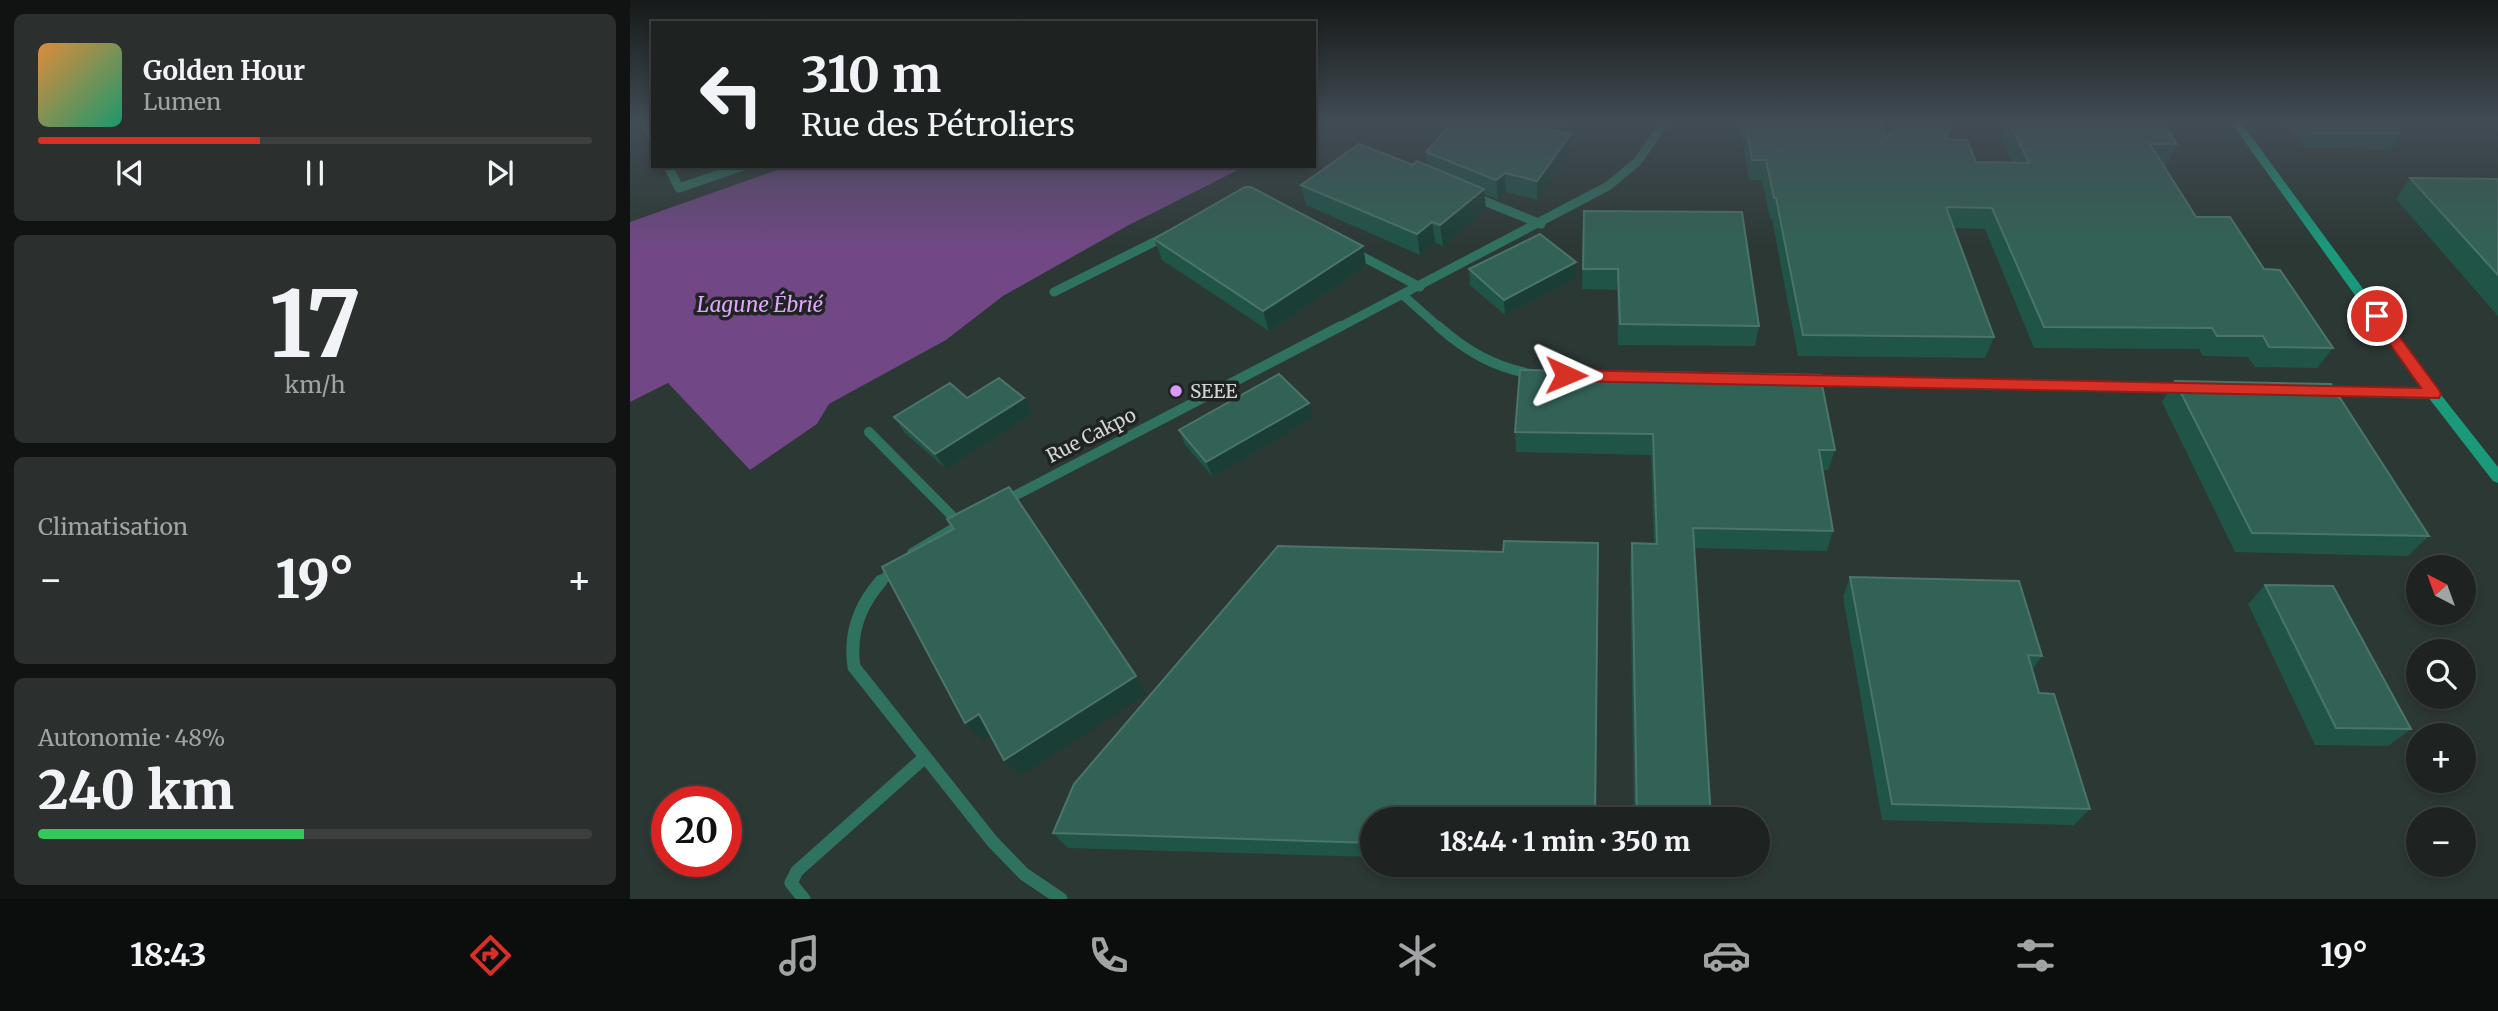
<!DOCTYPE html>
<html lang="fr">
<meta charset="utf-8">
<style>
:root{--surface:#1e2220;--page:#2b2f2d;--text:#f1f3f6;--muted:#a1a4a5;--line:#3c3f3e;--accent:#d93025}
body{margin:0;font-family:Merriweather,serif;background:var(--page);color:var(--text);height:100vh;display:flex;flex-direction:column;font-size:26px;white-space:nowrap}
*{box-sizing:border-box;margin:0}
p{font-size:23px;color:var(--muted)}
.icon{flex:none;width:38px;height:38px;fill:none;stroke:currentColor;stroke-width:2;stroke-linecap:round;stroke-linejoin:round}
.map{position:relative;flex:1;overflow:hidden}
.side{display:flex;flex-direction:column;gap:14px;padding:14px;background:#101312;width:630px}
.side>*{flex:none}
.top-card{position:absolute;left:21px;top:21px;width:665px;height:147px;border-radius:0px;box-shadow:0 4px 10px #0003,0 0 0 2px var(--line);background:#1e2220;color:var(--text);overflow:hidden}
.needle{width:46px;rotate:319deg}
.fabs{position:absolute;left:1776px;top:555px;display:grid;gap:14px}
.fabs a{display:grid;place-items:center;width:70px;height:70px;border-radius:50%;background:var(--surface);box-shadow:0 4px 10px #0003,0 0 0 2px var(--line);font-size:35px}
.speed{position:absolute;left:21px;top:786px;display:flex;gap:14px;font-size:35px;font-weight:700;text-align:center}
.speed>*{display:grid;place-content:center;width:91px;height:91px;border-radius:50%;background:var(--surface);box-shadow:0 4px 10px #0003,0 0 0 2px var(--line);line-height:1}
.speed .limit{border:10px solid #d22;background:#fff;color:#111}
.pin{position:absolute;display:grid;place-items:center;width:60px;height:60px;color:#fff;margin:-30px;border:4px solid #fff;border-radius:50%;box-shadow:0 2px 7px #0007}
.me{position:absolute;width:77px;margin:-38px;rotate:91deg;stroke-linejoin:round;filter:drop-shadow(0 0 5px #0008)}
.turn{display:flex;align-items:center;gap:24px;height:147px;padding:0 35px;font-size:32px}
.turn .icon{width:91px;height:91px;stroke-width:2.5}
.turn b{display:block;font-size:49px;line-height:60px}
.big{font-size:52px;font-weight:800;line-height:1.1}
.side .tile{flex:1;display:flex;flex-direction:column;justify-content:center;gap:10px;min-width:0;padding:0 24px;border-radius:10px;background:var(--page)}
.side .dial{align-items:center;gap:0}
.dial b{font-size:91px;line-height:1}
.song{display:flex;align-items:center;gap:21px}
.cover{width:84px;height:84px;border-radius:10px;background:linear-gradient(135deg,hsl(30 70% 55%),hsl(160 70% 35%))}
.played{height:7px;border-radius:4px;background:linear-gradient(90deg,var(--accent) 40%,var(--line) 40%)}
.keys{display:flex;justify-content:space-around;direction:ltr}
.heat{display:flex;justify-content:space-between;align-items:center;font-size:38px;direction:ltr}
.charge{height:10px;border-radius:5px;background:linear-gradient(90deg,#34c759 48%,var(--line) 0)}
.trip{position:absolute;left:730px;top:807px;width:410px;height:70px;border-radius:35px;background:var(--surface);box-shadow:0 4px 10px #0003,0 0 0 2px var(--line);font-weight:800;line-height:70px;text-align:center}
.dock{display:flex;height:112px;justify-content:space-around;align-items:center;background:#0c0e0d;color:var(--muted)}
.dock .icon{width:49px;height:49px}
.dock .on{color:var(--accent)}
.dock b{font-size:32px;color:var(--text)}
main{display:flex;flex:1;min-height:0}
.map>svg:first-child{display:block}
.built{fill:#2c3834;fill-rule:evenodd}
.water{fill:#714885}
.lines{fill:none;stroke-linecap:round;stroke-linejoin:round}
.lane-far2{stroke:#2f725f;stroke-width:9}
.lane-far1{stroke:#2f725f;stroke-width:10}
.lane{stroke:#2f725f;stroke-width:13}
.secondary{fill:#1b997b;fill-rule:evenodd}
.wall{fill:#1f5447}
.shaded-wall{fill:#1a3e35}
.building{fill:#326256;stroke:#4b746a;stroke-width:2}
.route{fill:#d93025;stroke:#8d1f18;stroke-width:2}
.poi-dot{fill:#d99af7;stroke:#1f2321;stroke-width:2.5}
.labels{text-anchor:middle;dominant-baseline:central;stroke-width:7;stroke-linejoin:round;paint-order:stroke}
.poi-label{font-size:19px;fill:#d3d6d5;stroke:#1f2321;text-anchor:start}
.street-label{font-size:19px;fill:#d3d6d5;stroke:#1f2321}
.water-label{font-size:21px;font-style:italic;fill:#dfa5fc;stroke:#1f2321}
</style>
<main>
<section class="side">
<div class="tile">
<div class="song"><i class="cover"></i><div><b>Golden Hour</b><p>Lumen</p></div></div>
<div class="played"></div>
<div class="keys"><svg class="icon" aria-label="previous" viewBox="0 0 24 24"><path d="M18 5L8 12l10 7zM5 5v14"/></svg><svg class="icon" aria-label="pause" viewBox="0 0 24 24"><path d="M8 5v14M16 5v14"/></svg><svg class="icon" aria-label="next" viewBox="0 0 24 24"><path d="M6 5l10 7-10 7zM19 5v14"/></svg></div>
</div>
<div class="tile dial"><b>17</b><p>km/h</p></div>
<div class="tile"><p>Climatisation</p>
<div class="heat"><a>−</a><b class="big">19°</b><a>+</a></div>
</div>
<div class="tile"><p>Autonomie · 48%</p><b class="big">240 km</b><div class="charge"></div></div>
</section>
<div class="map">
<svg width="1868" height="899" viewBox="0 0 1868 899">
<rect width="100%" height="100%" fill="#282d2b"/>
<g class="built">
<path d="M0,121h23v45h135l-158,56z"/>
<path d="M684,121h1184v778h-1868v-497l38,-19 82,87 67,-46 12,-20 117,-64 57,-44 126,-71 117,-59h68zM1788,567h46v45h-46zM1788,651h46v45h-46zM1788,735h46v45h-46zM37,802h59v59h-59zM742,819h385v45h-385zM1788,819h46v45h-46z"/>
</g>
<path class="water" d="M158,166h458l-117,59 -126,71 -57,44 -117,64 -12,20 -67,46 -82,-87 -38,19v-180z"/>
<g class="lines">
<g class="lane-far2">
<path d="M14,121l9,17"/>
<path d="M38,166l11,22 64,-22"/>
<path d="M842,196l69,28"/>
<path d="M722,251l68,36"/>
<path d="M424,292l114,-57"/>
<path d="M774,296l36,32"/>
<path d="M708,328l270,-142 29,-24 29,-41"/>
</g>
<g class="lane-far1">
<path d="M808,326c28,25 56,41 93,48"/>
<path d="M1180,380l376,8"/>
<path d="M1694,391l109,3"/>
<path d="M239,432l91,92"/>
<path d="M373,502l338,-176"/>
<path d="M282,553l52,-31"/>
<path d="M250,583l17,-18"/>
</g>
<g class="lane">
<path d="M251,581c-22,25 -32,53 -27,86l138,174 32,33 37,25"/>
<path d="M174,899l-13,-16 6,-12 128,-114"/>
</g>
<path class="secondary" d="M1600,121h10l198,270 60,76v16l-5,-2 -65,-84z"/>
</g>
<g class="wall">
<path d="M939,121l-8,10 10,21 -34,48 -31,-8 -8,7 -14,-5 2,15 -43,37 -8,-4 -15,13 -114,-50 -5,-20 126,-20 -1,-13z"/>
<path d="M1111,121h139l6,17 60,1 30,23 36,1 -11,-25 5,-13 -2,-4h159l14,23 -10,20h-4l33,53 68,52 69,79 -16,20 -62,-1 -7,-10 -45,-1 -4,-7 -165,-1 -49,-119 -32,-1 41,109 -9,21 -187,-2 -26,-137h-2l-8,-39h-13l-9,-51z"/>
<path d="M1659,121h100l11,12 -10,16 -84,-1 -19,-23z"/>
<path d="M1780,178l88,1v137l-102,-117z"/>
<path d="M954,211l175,115 -4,20 -137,-1 -1,-55 -35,-1z"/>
<path d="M524,239l209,7 3,20 -97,65 -107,-71z"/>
<path d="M946,262v16l-71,37 -35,-30 -1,-16z"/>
<path d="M890,370l315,80 -7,20h-6l11,61 -6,20 -133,-3 17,271h-77l-4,-256 2,-20 22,1 -3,-89 -135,-3 -1,-20z"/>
<path d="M1545,381l254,155 -21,20 -173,-4 -73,-150z"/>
<path d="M337,398h57l9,15 -87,56 -41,-36 -11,-16z"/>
<path d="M683,418l-100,59 -28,-32 -6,-15z"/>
<path d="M968,543l-226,276v38l-304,-9 -15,-15 450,-281z"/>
<path d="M1220,577l192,79 -10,14 7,23 51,116 -16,16 -192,-5 -39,-223z"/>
<path d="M1635,585l146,144 -23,17 -73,-1 -67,-141z"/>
</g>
<g class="shaded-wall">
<path d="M925,121h14l-20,26v-18z"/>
<path d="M941,134v18l-34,48v-19z"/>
<path d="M875,173l1,19 -8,7 -2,-19z"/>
<path d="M854,189l2,20 -43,37 -3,-21z"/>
<path d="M802,222l3,20 -15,13 -3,-21z"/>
<path d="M733,246l3,20 -97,65 -6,-20z"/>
<path d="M946,262v16l-71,37 -1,-15z"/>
<path d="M394,398l9,15 -87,56 -11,-15z"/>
<path d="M679,403l4,15 -100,59 -7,-15z"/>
<path d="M506,676l11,18 -127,82 -16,-16z"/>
<path d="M349,714l16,17 -13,9 -17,-17z"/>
</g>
<g class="building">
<path d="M824,121h101l-6,8 22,5 -34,47 -32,-8 -9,7 -70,-28z"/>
<path d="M1115,121h135l6,17 13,-17h52l-5,18 21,1 9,22 53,1 -20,-42h154l14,23h-27l46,73h34l34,52 16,1 53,78 -64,-1 -6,-11h-46l-5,-8 -168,-1 -52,-119 -46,-1 48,130 -191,-2 -27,-137h-2l-8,-38h-14z"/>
<path d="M1675,121h84l11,12h-85z"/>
<path d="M729,144l54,21 4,-4 67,28 -44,36 -8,-3 -15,12 -116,-49z"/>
<path d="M1780,178l88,1v96z"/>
<path d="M615,187h6l112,59 -100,65 -109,-72z"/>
<path d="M954,211l158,1 17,114 -139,-2 -2,-55h-35z"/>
<path d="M910,234l36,28 -72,38 -35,-31z"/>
<path d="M890,370l300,5 15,75h-16l14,81 -140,-3 18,291h-74l-5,-276 25,1 -4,-110 -138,-2z"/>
<path d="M649,374l30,29 -103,59 -27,-32z"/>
<path d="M369,378l25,20 -89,56 -41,-37 56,-34 17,15z"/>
<path d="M1545,381l156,3 98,152 -177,-3z"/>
<path d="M379,487l127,189 -132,84 -25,-46 -14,9 -83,-156 72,-38 -7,-10z"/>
<path d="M874,541l94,2 -3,276h-223v24l-319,-10 21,-49 204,-238 225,6z"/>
<path d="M1220,577l169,4 23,75 -14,-1 11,38 15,1 36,115 -198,-5z"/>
<path d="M1635,585l68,1 78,143 -75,-1z"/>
</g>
<linearGradient id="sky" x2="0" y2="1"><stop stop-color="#161918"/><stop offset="0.49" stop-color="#424c55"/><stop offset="1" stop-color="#424c55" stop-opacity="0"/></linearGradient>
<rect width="1868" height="247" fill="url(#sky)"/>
<path class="route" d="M1747,311l5,2 57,77 2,4 -2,4 -873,-17 -8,-6 8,-5 855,18 -51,-72z"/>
<circle class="poi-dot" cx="546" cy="391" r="7"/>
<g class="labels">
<g class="poi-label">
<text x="560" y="391">SEEE</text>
</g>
<g class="street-label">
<text transform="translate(461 435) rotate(-27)">Rue Cakpo</text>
</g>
<g class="water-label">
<text x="130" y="304">Lagune Ébrié</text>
</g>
</g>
</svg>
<div class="fabs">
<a><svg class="needle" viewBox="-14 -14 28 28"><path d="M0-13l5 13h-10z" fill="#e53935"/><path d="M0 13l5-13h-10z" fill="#a1a4a5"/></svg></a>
<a><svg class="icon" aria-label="search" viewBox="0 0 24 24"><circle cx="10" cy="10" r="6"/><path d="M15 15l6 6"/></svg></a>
<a>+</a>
<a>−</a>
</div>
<div class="speed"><div class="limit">20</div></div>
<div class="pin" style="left:1747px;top:316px;background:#d93025"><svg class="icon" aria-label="arrive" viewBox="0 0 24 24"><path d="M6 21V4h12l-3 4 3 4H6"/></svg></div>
<svg class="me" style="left:936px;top:375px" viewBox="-20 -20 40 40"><path d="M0-17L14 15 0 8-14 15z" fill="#d93025" stroke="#fff" stroke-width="4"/></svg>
<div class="trip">18:44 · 1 min · 350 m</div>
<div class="top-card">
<div class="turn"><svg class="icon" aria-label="left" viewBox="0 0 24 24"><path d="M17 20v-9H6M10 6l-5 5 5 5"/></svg><div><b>310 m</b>Rue des Pétroliers</div></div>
</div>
</div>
</main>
<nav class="dock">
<b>18:43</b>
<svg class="icon on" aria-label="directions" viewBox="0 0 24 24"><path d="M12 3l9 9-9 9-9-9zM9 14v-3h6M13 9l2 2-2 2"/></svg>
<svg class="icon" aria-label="music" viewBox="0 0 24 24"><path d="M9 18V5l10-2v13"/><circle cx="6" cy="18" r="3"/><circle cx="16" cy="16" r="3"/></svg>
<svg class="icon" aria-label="phone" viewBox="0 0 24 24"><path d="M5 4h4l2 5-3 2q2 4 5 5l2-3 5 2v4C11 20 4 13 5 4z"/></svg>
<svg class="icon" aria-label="climate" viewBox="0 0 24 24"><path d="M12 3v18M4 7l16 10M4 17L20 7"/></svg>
<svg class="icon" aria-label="car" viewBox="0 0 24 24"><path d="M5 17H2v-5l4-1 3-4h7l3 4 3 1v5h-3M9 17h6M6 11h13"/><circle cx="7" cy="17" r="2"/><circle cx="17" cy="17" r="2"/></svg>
<svg class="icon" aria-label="filters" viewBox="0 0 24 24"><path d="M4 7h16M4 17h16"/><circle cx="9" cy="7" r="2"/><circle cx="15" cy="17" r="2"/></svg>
<b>19°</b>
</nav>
